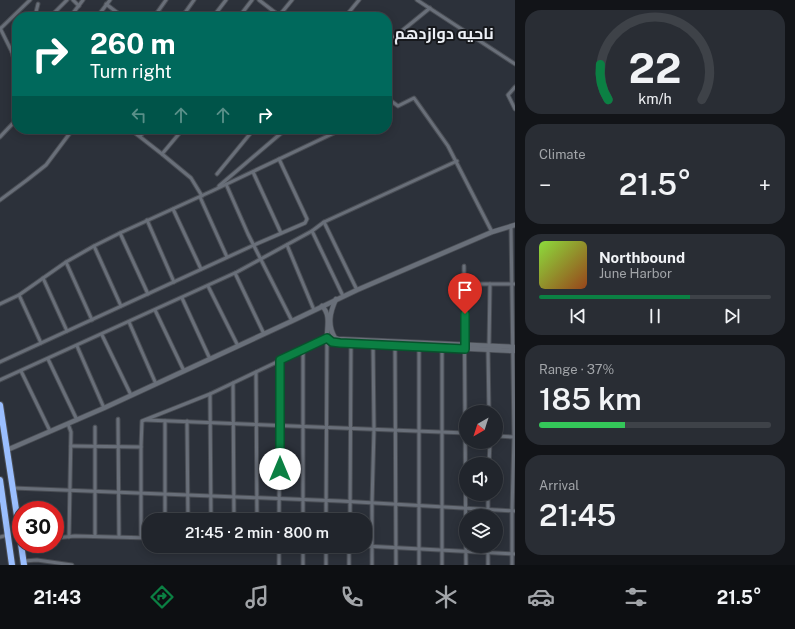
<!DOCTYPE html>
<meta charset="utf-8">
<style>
:root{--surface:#21252c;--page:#292d34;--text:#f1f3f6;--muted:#a2a5a9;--line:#3e4248;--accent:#0b8043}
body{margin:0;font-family:"Public Sans",Cairo,sans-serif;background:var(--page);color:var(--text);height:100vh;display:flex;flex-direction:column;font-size:15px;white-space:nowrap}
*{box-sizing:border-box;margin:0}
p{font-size:13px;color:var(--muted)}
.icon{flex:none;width:22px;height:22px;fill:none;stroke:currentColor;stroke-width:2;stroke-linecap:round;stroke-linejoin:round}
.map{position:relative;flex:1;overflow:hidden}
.drawer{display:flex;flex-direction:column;gap:10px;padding:10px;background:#121418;width:280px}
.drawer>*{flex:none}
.top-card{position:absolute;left:12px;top:12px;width:380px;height:122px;border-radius:16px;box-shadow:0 2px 10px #0003,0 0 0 1px var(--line);background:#00695c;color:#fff;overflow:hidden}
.needle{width:26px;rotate:219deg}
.tools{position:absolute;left:459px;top:405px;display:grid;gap:8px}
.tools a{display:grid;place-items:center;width:44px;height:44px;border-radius:50%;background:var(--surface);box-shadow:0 2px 10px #0003,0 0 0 1px var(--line);font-size:20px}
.speed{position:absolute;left:12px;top:501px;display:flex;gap:8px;font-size:20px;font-weight:700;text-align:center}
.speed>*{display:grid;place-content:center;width:52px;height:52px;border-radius:50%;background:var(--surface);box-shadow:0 2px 10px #0003,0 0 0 1px var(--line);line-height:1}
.speed .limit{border:6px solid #d22;background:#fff;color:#111}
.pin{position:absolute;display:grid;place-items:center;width:34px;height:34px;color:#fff;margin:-41px -17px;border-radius:50% 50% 50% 0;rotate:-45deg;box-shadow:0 0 4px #0007}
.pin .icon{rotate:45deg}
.me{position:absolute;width:44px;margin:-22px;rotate:0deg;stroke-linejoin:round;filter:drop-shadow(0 0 3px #0008)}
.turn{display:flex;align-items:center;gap:14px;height:84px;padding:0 12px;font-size:18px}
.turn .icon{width:52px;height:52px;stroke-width:2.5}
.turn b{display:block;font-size:28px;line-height:34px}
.lanes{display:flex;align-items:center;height:38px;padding:0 12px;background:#0003;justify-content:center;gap:20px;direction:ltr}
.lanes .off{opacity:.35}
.big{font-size:30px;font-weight:600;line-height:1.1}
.drawer .tile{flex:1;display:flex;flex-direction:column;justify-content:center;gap:6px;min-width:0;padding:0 14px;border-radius:16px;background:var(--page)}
.drawer .dial{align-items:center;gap:0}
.dial svg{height:104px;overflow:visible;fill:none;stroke:var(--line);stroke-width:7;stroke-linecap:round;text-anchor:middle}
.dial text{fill:var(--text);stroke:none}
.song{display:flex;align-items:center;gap:12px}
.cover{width:48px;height:48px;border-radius:6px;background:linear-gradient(135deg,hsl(90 70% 55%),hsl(20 70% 35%))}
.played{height:4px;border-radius:2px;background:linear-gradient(90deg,var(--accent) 65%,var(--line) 65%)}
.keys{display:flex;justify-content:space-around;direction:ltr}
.heat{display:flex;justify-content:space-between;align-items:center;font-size:22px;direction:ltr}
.charge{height:6px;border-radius:3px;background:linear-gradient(90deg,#34c759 37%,var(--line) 0)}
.trip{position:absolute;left:142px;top:513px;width:230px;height:40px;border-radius:16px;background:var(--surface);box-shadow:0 2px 10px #0003,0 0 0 1px var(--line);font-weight:600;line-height:40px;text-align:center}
.tabs{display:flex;height:64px;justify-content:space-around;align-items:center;background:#0d0f12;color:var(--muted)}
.tabs .icon{width:28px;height:28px}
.tabs .selected{color:var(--accent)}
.tabs b{font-size:18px;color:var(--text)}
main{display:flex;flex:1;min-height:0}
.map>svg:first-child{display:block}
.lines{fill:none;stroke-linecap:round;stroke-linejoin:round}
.street-casing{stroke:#494d54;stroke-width:5}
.secondary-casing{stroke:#494d54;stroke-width:6}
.highway-casing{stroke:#494d54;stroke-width:8}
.street{stroke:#696f79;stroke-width:3}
.secondary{stroke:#696f79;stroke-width:4.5}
.highway{stroke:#9abefe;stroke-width:6}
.route-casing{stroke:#07532c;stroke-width:10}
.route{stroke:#0b8043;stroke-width:7}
.labels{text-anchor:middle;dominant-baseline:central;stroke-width:4;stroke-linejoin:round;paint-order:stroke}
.district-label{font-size:16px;font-weight:bold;fill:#eef1f7;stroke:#17191d}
</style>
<main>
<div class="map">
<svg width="515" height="565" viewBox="0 0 515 565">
<rect width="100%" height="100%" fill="#2c313a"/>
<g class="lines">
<defs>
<g id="street">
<path d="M73,0l6,6"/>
<path d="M259,0l22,17"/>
<path d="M417,0l98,64"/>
<path d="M38,4l-2,8 5,5"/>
<path d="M106,4l17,13"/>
<path d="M50,17l17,-17"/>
<path d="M70,17l13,-17"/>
<path d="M97,17l13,-17"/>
<path d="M154,17l12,-17"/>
<path d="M182,17l12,-17"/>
<path d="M213,17l13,-17"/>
<path d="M239,17l13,-17"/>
<path d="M278,17l14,-17"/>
<path d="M345,17l14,-17"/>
<path d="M0,28l12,24 5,18"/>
<path d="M0,29l30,-29"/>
<path d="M387,43l43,-35"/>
<path d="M12,52l5,-4"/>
<path d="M515,87l-7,8 7,14"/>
<path d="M387,98l11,8 16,-8 34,48 44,86"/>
<path d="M130,129l32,25 29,24 11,18"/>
<path d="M140,136l7,-7"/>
<path d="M0,137l17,-18"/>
<path d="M162,154l21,-25"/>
<path d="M253,172l28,61"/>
<path d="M217,174l37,-45"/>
<path d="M226,184l22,50 44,87"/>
<path d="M219,186l67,-57"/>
<path d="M200,197l27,60"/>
<path d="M0,200l27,-20 19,-15 27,-36"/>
<path d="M173,209l28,60"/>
<path d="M147,220l27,62"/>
<path d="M324,222l33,68"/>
<path d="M511,227l3,210 -2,74v54"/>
<path d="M312,231l31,65"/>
<path d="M120,233l28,61"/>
<path d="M287,245l27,65"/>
<path d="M94,246l27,60"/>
<path d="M66,262l26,58"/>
<path d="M464,266l2,299"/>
<path d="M235,273l29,61"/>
<path d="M43,278l24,53"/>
<path d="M464,284h51"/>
<path d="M208,286l30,60"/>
<path d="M19,295l22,48"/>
<path d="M182,298l28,61"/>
<path d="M0,304l19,-9 47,-33 28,-16 26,-13 92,-42 122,-58"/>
<path d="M155,310l29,61"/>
<path d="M129,322l27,62"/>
<path d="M102,335l29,60"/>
<path d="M77,346l27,62"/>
<path d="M395,346l1,219"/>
<path d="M489,346l1,-62"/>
<path d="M488,350l1,62"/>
<path d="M48,359l29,61"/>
<path d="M0,362l254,-117 51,-22 2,-4 -28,-60"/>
<path d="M21,371l29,60"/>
<path d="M256,372l1,148"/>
<path d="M0,380l237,-108 75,-41 12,-9 133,-61"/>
<path d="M233,383l1,137"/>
<path d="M210,394l1,126"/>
<path d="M118,419l1,117"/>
<path d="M146,420l320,13"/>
<path d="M165,421v99"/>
<path d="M187,421l1,99"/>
<path d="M68,424l3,8 -2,105"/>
<path d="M95,427v109"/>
<path d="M496,436l19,1"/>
<path d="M71,446l70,1"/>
<path d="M489,464l1,-22"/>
<path d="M13,488l327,13 175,10"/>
<path d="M488,516v-22"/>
<path d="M279,520l1,-160"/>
<path d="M303,520v-171"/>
<path d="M350,520l1,-177"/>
<path d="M0,537l8,-2"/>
<path d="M141,537v-90l1,-26 68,-27 117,-56 -1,182"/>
<path d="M55,538l20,-2 74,2"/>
<path d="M279,546v19"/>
<path d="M365,546l150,8"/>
<path d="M488,546v19"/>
<path d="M24,561l13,-1 35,5"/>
<path d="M303,565v-19"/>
<path d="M326,565v-19"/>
<path d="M349,565v-19"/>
<path d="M372,565v-62l2,-74 -1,-85"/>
<path d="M419,565v-218"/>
<path d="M442,565v-216"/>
</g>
<g id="secondary">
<path d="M336,299c-6,13 -9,26 -1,39l3,1 177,8"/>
<path d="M322,306c9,9 5,20 5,32l5,4 183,9"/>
<path d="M7,450l97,-42 188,-87 65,-31 135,-58 23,-7"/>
</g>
<g id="highway">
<path d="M0,405l21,137"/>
<path d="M0,480l12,85"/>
<path d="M21,544l3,21"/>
</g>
</defs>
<use href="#street" class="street-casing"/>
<use href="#secondary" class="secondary-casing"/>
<use href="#highway" class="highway-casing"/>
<use href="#street" class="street"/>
<use href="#secondary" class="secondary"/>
<use href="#highway" class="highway"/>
</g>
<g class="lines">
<defs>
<path id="route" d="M280,469v-109l47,-22 5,4 8,1 125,6v-35"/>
</defs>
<use href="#route" class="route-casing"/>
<use href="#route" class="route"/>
</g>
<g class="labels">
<g class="district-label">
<text x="444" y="33">ناحیه دوازدهم</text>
</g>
</g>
</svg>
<div class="tools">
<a><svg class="needle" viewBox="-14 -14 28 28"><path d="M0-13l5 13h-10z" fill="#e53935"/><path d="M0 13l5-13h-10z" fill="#a2a5a9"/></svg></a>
<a><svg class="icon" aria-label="sound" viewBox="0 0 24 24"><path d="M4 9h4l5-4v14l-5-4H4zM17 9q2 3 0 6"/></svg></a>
<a><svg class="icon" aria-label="layers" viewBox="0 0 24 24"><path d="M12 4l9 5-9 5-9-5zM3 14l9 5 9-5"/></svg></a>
</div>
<div class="speed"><div class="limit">30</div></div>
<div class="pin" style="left:465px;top:314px;background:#d93025"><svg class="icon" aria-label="arrive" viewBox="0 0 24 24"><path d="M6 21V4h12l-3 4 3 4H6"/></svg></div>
<svg class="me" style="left:280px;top:469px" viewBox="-20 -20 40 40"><circle r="19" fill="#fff"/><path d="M0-13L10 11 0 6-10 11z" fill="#0b8043"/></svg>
<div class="trip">21:45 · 2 min · 800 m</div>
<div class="top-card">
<div class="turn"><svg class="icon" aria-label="right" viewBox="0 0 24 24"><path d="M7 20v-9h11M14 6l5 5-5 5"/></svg><div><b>260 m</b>Turn right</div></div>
<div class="lanes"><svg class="icon off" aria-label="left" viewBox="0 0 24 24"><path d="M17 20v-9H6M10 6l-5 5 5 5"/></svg><svg class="icon off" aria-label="ahead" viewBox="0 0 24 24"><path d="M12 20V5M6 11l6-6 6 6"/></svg><svg class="icon off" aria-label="ahead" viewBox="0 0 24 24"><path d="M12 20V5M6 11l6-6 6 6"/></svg><svg class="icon" aria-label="right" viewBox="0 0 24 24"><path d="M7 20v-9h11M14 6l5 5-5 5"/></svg></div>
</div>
</div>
<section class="drawer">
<div class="tile dial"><svg viewBox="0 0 100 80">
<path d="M14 69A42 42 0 1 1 86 69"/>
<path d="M14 69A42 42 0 0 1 8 42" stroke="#0b8043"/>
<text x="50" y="56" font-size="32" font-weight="700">22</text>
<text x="50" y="72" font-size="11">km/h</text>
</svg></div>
<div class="tile"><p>Climate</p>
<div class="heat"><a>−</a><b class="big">21.5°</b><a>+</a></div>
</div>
<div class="tile">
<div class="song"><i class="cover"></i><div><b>Northbound</b><p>June Harbor</p></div></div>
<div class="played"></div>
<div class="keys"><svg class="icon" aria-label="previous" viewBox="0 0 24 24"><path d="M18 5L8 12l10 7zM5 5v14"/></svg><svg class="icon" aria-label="pause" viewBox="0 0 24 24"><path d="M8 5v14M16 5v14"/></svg><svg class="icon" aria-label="next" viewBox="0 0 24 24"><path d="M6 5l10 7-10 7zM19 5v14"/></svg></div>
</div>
<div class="tile"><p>Range · 37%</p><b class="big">185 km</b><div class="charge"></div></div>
<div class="tile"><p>Arrival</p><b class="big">21:45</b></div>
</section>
</main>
<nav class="tabs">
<b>21:43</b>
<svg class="icon selected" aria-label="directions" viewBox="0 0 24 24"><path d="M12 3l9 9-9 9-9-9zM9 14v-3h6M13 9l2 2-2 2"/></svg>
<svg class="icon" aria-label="music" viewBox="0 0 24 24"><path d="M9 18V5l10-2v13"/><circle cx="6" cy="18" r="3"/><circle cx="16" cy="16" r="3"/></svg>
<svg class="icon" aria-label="phone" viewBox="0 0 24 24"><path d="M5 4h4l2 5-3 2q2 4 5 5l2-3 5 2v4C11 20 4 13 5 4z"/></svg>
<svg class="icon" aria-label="climate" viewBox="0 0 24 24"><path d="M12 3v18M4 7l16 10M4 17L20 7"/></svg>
<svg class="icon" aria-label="car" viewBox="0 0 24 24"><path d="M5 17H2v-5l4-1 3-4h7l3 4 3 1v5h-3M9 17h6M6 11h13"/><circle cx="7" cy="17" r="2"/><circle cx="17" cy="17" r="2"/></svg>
<svg class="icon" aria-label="filters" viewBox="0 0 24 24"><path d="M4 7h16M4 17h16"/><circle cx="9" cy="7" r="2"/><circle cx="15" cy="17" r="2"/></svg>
<b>21.5°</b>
</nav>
